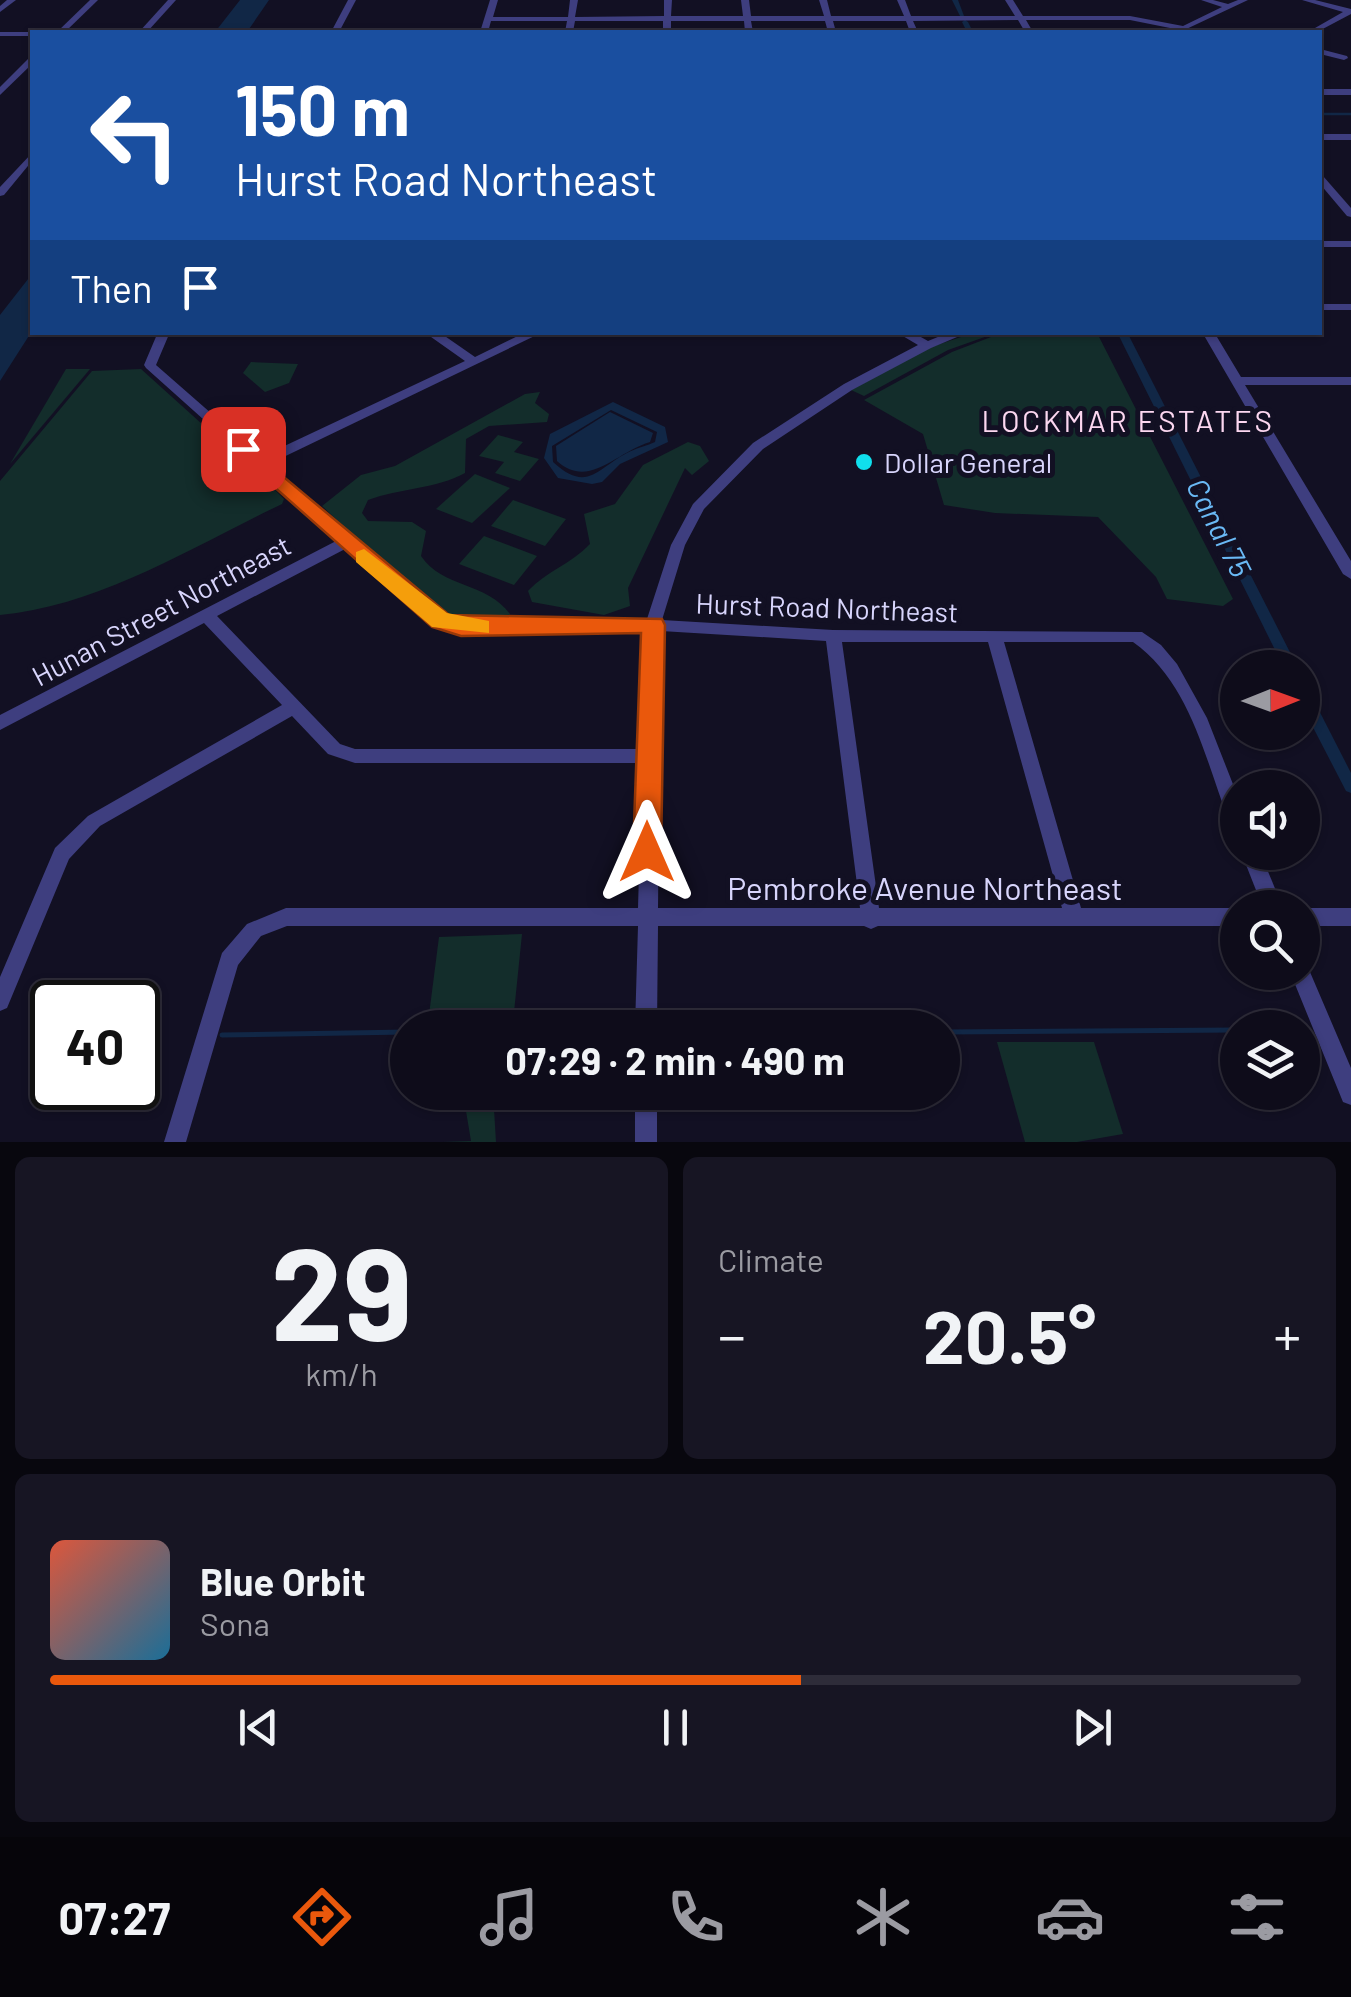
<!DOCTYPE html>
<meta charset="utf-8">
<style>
:root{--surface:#0e0c1a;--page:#171523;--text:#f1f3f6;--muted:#9b9ba2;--line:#2e2c39;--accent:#ea580c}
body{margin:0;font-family:Barlow,sans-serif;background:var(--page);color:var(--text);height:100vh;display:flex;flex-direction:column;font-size:38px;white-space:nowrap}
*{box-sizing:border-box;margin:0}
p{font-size:32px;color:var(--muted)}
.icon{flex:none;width:55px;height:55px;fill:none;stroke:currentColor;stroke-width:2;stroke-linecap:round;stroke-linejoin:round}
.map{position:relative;height:1142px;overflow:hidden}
.drawer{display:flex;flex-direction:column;gap:15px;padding:15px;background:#08070e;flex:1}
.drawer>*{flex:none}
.top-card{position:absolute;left:30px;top:30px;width:1292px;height:305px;border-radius:0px;box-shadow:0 2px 8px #0004,0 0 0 2px var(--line);background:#1a4fa0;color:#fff;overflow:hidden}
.needle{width:65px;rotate:89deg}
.controls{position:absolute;left:1220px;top:650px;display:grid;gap:20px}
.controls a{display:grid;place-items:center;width:100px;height:100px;border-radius:50%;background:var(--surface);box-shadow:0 2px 8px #0004,0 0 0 2px var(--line);font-size:50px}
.speed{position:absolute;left:30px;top:980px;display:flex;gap:20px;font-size:50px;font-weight:700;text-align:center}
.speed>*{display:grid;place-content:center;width:130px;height:130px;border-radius:50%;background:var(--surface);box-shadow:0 2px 8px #0004,0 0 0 2px var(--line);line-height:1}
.speed .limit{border:5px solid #111;border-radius:15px;background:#fff;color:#111}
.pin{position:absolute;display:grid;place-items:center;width:85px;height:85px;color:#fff;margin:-42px;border-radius:20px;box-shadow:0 5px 15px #0006}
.me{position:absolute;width:110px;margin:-55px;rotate:0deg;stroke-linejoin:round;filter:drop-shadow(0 0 8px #0008)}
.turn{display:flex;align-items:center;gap:35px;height:210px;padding:0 40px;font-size:45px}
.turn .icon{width:130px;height:130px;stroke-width:2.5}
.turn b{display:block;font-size:70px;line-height:85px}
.then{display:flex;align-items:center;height:95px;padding:0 40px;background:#0003;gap:20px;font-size:38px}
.big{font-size:75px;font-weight:700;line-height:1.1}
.drawer .card{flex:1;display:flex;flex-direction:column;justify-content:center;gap:15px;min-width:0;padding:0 35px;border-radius:15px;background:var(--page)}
.drawer .dial{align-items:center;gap:0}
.dial b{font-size:130px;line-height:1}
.song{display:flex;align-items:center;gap:30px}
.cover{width:120px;height:120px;border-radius:15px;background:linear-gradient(135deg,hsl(10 70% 55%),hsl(200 70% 35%))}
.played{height:10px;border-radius:5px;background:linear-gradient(90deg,var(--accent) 60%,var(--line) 60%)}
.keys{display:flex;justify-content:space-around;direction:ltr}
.heat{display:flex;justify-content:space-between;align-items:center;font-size:55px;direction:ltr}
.drawer .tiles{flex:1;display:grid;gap:15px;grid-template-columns:1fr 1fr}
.card:last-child{grid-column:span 2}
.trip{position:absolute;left:390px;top:1010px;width:570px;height:100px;border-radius:50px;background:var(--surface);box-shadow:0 2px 8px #0004,0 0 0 2px var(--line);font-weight:700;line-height:100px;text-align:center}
.menu{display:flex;height:160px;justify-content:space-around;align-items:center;background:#06050a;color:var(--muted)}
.menu .icon{width:70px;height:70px}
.menu .active{color:var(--accent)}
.menu b{font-size:45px;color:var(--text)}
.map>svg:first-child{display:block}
.green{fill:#132d2b}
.water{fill:#112746;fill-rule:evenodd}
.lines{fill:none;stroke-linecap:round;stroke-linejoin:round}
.stream-far1{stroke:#112746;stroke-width:2.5}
.stream{stroke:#112746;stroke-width:5}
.canal{fill:#112746;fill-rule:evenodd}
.minor{fill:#3e3e7f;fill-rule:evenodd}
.route{fill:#ea580c;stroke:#983908;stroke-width:2.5}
.slow{fill:#f59e0b}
.poi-dot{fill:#10dfed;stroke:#121023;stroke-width:4}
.labels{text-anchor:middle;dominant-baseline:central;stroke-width:10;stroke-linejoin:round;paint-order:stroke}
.poi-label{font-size:28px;fill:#d8d5fc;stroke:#121023;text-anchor:start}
.street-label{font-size:28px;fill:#d8d5fc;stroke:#121023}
.neighbourhood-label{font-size:30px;letter-spacing:2.5px;fill:#fcd7f0;stroke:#121023}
.water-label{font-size:30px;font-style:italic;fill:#6ab9f5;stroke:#121023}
.near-street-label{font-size:32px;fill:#d8d5fc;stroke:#121023}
</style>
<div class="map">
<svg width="1351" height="1142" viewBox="0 0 1351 1142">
<rect width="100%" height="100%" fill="#121023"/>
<g class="green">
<path d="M1004,332l93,1 136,266 -10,7 -56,-7 -11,-22 -58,-60 -103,-4 -51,-8 -21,-71 -59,-34 88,-48z"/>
<path d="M973,333h23l-48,17 -84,46 -13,-6 80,-43z"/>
<path d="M251,362l47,2 -9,19 -24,9 -22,-19z"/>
<path d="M66,369h24l-80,95z"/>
<path d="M141,369l132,119 11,11 -2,5c-88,42 -183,102 -282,111v-134l92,-110z"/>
<path d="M540,392l-5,11 14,11 -2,8 -58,4 -23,13 -1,34c-29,16 -65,15 -97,27l-6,13 6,8 44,1 14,9 -5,25c21,32 66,26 89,58l-8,7 -59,-8 -21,-14 -100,-93 39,-31 34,-9 130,-72z"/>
<path d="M498,435l25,7 -9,10 25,7 -19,22 -25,-8 9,-11 -25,-6z"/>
<path d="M688,442l12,4 9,15 -17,14 -7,-7 -57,120 2,18 -26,9 -72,-13 -4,-11c19,-20 43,-27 62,-47l-6,-30 31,-10 28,-39z"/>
<path d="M475,474l35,14 -38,35 -36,-14z"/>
<path d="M513,500l53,19 -21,27 -54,-20z"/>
<path d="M484,536l53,20 -23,29 -55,-21z"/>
<path d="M522,934l-8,78 -85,3 10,-78z"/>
<path d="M997,1042h97l29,92 -46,8h-52z"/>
<path d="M463,1093h30l3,49h-53l28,-1z"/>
</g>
<g class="water">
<path d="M240,0h29l-22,32h-32z"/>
<path d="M32,274v57l-32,50v-66z"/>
<path d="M613,402l52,25 3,15 -48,22 -18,18 -10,2 -34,-6 -14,-20 6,-24zM611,410l46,22 -2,10c-8,4 -16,5 -24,9 -33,15 -42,44 -78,11l-1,-16z"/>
<path d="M610,412l43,21 -3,9c-34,10 -61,48 -93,19l-1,-15z"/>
</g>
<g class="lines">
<path class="stream-far1" d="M1320,114h31"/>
<g class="stream">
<path d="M942,1032l296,-2"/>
<path d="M222,1035l186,-3"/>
</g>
<g class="canal">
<path d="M952,0h6l6,16h-4z"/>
<path d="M965,20l3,2 5,10h-6l-5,-10z"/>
<path d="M1117,332h10l171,336h-14z"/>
<path d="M1302,686l5,1 44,86v20l-5,-2 -44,-85z"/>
</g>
<g class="minor">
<path d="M7,0h9l-16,12v-6z"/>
<path d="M90,0h8l-33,32h-8z"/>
<path d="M168,0h8l-29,32h-8z"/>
<path d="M348,0h8l-17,32h-8z"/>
<path d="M490,0h8l-5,17h75l2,-17h8l-3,17 89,-1v-16h8l-1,16h72l-2,-16h8l2,16h73l-5,-16h8l4,16h73l-7,-16h8l6,16h104l-10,-16h8l10,16h107l53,10 39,-19 -21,-7h12l15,4 10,-4h10l-68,32h-9l4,-3 -45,-9h-104l7,12h-8l-7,-12 -105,1 5,11h-8l-4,-11h-73l3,11h-8l-3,-11h-74l2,11h-8l-1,-11h-73v11h-8v-11h-88l-2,11h-8l2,-11h-76l-3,11h-8z"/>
<path d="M1302,0h13l36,9v5l-34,18h-9l35,-20z"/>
<path d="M0,32h35h-3v4h-32z"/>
<path d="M1320,49l27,7 1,2 -4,2 -24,-6z"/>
<path d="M29,58h3v6l-32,31v-8z"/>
<rect x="1320" y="89" width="31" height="6"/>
<rect x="1320" y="134" width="31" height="6"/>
<path d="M32,153v8l-28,34 -4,1v-9z"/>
<path d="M1320,175l3,1 28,32v9l-4,-1 -27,-32z"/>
<rect x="1320" y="241" width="31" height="6"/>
<rect x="1320" y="304" width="31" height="6"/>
<path d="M158,332h12l-14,33 105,92 204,-96 -41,-29h15l36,25 51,-25h17l-274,132 176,153 16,4 186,-2 24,-74 22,-41 60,-61 91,-59 74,-39 -22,-13h16l16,9 22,-9h19l-38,16 -79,42 -89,59 -59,60 -19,36 -23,75 171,10 309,2 19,13 16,19 30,54 31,79v31l-6,-2 -3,-5c-24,-62 -39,-139 -96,-179h-129l77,266h157v18h-360l-7,3 -7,-3h-206l-1,102h-22l3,-102h-351l-26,10 -23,29 -52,177h-22l58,-189 25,-29 39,-16h352l4,-145h-287l-27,-9 -36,-38 -192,110 -31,33 -62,149 -7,3v-34l55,-129 33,-32 194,-111 -78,-82 -204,107v-15l338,-175 -192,-172 -2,-3zM347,548l87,77 27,8 184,-2 -3,118h-287l-15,-5 -123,-128zM661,631l165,10 34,267h-202zM842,642h146l74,266h-183z"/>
<path d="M1202,332h12l27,45h110v8h-106l106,176v18l-8,-5z"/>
<path d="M1241,852h19l23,56h-20z"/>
<rect x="1302" y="908" width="49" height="18"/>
<path d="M1302,964l5,1 44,103v37l-8,-3 -53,-130h12z"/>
<rect x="635" y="1092" width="22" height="50"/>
</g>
</g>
<path class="route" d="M243,443l206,172 213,4 3,6 -4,227 -4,9 -10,3 -10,-3 -4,-9 8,-219 -180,3 -29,-9 -196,-174v-8z"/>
<path class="slow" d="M364,549l83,64 42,8v12l-57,-6 -76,-65v-10z"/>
<circle class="poi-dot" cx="864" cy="462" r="10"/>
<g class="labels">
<g class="poi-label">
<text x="884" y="462">Dollar General</text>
</g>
<g class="street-label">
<text transform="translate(827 607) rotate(2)">Hurst Road Northeast</text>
<text transform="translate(161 610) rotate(-28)">Hunan Street Northeast</text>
</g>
<g class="neighbourhood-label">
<text x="1128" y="420">LOCKMAR ESTATES</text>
</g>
<g class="water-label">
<text transform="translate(1220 527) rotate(63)">Canal 75</text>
</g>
<g class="near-street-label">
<text x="925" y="887">Pembroke Avenue Northeast</text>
</g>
</g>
</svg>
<div class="controls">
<a><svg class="needle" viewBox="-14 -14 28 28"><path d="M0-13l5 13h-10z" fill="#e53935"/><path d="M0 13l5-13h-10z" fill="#9b9ba2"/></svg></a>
<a><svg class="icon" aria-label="sound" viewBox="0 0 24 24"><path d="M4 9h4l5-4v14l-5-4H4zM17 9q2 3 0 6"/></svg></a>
<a><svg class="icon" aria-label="search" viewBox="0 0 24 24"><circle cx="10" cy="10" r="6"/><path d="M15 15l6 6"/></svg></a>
<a><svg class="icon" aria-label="layers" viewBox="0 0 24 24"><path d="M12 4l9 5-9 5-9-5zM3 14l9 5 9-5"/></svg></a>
</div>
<div class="speed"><div class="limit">40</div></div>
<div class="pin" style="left:243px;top:449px;background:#d93025"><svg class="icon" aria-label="arrive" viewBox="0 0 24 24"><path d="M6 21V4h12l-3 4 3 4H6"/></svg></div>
<svg class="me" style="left:647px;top:852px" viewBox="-20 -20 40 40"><path d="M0-17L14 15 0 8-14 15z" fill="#ea580c" stroke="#fff" stroke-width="4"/></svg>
<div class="trip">07:29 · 2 min · 490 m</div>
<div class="top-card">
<div class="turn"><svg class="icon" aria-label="left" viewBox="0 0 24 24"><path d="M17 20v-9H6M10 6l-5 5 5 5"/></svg><div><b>150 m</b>Hurst Road Northeast</div></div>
<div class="then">Then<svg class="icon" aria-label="arrive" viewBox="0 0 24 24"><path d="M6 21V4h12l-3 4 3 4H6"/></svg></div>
</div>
</div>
<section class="drawer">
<div class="tiles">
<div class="card dial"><b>29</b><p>km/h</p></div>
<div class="card"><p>Climate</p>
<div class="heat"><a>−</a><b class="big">20.5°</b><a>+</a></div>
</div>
<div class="card">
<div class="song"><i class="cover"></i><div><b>Blue Orbit</b><p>Sona</p></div></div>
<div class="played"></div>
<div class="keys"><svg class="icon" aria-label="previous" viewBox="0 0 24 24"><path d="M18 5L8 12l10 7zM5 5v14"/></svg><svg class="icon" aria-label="pause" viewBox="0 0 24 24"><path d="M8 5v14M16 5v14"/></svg><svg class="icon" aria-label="next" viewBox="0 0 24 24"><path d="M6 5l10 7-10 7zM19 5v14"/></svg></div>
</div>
</div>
</section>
<nav class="menu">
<b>07:27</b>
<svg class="icon active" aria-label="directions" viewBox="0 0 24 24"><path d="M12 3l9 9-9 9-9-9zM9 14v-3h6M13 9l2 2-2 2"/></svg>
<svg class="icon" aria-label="music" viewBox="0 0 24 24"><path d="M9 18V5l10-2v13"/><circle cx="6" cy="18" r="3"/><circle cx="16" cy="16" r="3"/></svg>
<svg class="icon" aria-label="phone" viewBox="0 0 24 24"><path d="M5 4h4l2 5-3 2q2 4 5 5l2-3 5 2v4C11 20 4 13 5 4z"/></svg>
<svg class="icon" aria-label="climate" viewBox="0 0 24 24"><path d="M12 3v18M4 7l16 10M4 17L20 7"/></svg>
<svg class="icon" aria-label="car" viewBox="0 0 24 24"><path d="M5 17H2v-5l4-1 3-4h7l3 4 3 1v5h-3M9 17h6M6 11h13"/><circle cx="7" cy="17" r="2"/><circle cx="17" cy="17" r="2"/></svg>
<svg class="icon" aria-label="filters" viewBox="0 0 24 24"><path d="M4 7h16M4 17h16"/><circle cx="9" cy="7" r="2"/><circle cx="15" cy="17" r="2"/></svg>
</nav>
